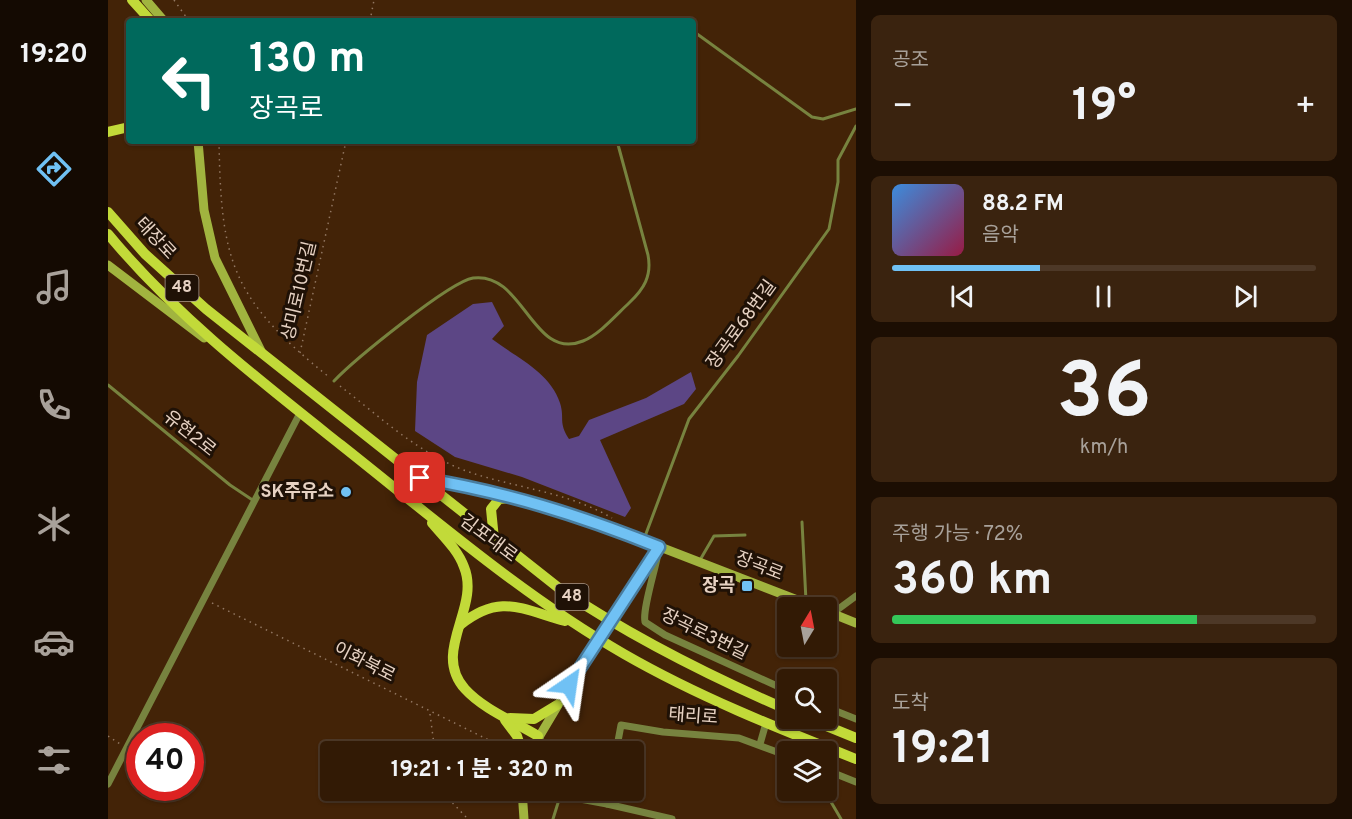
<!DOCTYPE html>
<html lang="ko">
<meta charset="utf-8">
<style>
:root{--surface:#321a05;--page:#3a230f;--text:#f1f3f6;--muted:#a8a19a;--line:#4d3827;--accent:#70c1f4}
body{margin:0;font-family:Overpass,"Noto Sans KR",sans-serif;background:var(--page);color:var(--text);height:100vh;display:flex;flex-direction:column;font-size:22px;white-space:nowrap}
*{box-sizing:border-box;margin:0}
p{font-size:20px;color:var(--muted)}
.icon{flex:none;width:33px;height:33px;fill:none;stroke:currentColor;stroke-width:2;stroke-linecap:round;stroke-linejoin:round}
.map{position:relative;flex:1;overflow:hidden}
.side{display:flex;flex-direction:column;gap:15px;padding:15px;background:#1c0e03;width:496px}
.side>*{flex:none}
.guide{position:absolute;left:18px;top:18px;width:570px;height:126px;border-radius:6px;box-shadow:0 2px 4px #0004,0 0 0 2px var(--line);background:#00695c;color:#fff;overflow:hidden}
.needle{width:39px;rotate:10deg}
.tools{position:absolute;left:669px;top:597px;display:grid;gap:12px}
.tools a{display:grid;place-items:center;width:60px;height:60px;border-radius:6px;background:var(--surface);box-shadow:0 2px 4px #0004,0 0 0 2px var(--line);font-size:30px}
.speed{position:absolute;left:18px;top:723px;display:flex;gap:12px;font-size:30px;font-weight:700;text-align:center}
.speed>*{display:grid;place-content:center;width:78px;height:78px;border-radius:50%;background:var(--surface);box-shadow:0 2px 4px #0004,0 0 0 2px var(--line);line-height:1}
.speed .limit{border:9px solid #d22;background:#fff;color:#111}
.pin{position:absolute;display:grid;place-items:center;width:51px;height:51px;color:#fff;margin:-26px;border-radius:12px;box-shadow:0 3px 9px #0006}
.me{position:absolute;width:66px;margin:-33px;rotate:32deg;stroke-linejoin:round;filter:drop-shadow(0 0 4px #0008)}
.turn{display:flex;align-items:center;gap:21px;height:126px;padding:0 24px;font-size:27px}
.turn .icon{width:78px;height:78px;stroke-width:2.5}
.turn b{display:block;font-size:42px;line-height:51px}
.big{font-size:45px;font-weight:700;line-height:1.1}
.side .tile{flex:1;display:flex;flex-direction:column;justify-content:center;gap:9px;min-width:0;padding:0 21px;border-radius:9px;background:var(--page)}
.side .dial{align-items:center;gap:0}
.dial b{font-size:78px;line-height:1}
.song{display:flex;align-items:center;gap:18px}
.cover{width:72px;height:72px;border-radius:9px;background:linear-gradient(135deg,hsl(210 70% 55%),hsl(340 70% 35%))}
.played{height:6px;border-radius:3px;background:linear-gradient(90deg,var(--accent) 35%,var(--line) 35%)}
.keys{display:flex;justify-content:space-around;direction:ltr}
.heat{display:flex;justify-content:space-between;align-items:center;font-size:33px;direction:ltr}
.charge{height:9px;border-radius:4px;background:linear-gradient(90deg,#34c759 72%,var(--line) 0)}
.trip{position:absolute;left:212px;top:741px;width:324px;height:60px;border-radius:6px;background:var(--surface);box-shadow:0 2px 4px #0004,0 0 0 2px var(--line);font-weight:700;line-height:60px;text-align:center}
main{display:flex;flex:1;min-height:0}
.tabs{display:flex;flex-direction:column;width:108px;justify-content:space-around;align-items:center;background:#140a02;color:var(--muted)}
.tabs .icon{width:42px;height:42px}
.tabs .active{color:var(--accent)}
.tabs b{font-size:27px;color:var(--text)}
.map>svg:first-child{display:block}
.green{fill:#5c4685}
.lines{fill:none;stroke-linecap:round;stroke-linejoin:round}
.path{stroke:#927762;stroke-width:1.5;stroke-dasharray:1.5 4.5;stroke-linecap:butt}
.lane{stroke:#77833f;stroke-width:3}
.street{stroke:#77833f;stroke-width:7}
.secondary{stroke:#a1b43f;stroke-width:9}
.primary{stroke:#c2da39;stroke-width:10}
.secondary-bridge{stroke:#a1b43f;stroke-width:9}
.route-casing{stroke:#497d9f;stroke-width:15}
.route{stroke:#70c1f4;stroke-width:10}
.poi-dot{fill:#70c1f4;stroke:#1f1106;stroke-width:2}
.labels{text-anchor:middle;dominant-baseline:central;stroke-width:6;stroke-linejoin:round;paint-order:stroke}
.shield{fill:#1f1106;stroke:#ab988a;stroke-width:1.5}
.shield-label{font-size:16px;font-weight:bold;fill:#e7d2c3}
.street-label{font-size:18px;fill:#e7d2c3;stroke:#1f1106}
.poi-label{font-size:18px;font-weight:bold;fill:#e7d2c3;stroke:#1f1106;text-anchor:end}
</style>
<main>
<nav class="tabs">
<b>19:20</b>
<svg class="icon active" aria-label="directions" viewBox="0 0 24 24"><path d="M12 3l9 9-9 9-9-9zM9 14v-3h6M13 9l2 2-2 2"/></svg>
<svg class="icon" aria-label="music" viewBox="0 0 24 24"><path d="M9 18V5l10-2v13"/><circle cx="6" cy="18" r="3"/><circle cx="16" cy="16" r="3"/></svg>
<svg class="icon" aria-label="phone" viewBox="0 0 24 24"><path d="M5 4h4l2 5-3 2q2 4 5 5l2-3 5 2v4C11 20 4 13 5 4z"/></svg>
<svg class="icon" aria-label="climate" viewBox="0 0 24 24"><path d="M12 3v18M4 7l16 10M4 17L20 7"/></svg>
<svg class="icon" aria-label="car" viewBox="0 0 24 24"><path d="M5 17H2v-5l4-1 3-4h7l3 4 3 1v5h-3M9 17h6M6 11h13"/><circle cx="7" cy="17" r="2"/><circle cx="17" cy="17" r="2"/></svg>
<svg class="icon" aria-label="filters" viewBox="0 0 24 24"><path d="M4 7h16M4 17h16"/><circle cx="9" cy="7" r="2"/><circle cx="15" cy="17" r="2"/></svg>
</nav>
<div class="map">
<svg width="748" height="819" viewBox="0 0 748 819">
<rect width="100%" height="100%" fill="#432307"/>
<path class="green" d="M384,302l12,24 -12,13c25,19 58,33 68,64 5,16 -2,19 9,36l10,-3 10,-16 57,-22 45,-26 5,17 -12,15 -84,36 31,68 -6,9 -103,-40 -67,-20 -40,-26 2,-49 10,-47 46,-31z"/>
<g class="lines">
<g class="path">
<path d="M66,0l15,21"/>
<path d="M262,21l4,-21"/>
<path d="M111,141c2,122 13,158 110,236"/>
<path d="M192,353l46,-212"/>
<path d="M232,386c39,30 80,69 129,86 47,16 99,20 143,46"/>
<path d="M104,603l299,148"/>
<path d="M322,714l5,38"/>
<path d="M0,736l12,8"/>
<path d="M332,790l28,29"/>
</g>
<g class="lane">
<path d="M585,31l119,86 11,2 33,-10"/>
<path d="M494,141h4"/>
<path d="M226,381c19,-20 115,-99 139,-103 51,-7 59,84 110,63 17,-7 33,-26 46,-38 15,-14 23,-27 19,-48l-31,-114"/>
<path d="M0,385l122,100 24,16"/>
<path d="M694,522l4,79"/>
<path d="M536,539l45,-120 49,-63 91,-127 9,-47v-22l18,-34"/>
<path d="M592,560l14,-24 31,-1"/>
<path d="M716,790l17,29"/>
<path d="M445,819l9,-29"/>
</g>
<g class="street">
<path d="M551,548c-2,17 -17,61 -14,74l20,13 123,56"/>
<path d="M725,613l23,-17"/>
<path d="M718,707l30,12"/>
<path d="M430,736l10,16"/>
<path d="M652,744l6,-21"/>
<path d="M508,752l5,-27 42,7 76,6 49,18"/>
<path d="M718,770l30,12"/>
<path d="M0,784l192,-371"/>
<path d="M459,790l13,9 27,5 2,-14"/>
<path d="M499,804l65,15"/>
</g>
<g class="secondary">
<path d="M38,0l18,21"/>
<path d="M90,141l6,69 11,48 47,95"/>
<path d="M0,265l96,73"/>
<path d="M416,499l56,17 238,92"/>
<path d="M515,601l36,-54"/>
<path d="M718,611l30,12"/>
<path d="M422,752l52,-87"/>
<path d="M414,790l2,29"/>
</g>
<g class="primary">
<path d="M24,0l19,21"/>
<path d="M0,132l21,-5"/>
<path d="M0,212l37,42 61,55 354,280c72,48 147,86 228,121"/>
<path d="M0,234c67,81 151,146 233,211 91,72 182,151 283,209 73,42 153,74 232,105"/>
<path d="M313,478l103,21"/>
<path d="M324,523c11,13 26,27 32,44 17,41 -33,84 1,122 18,20 50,33 73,47"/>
<path d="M386,539l-3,-30 8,-10 11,-1"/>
<path d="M352,625c40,-32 61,-16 105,-4"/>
<path d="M402,718l24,1 23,-14"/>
<path d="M699,718l49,20"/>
<path d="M397,720l12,16 5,16"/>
</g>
<path class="secondary-bridge" d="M474,665l41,-64"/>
</g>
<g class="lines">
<defs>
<path id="route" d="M312,478c86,14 159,37 239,69l-90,138"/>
</defs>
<use href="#route" class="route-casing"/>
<use href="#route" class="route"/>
</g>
<g class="poi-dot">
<circle cx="238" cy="492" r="6"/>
<rect x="633" y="580" width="12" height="12" rx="3"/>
</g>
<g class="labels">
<g class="shield">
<rect x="57.5" y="275" width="33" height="26" rx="4.5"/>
<rect x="447.5" y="584" width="33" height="26" rx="4.5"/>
</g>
<g class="shield-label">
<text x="74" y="288">48</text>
<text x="464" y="597">48</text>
</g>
<g class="street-label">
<text transform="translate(47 239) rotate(47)">태장로</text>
<text transform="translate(192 291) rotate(-77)">상미로10번길</text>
<text transform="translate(634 325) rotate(-54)">장곡로68번길</text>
<text transform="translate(81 434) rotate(39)">유현2로</text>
<text transform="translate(380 539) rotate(37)">김포대로</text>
<text transform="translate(651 567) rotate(21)">장곡로</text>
<text transform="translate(596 635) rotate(26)">장곡로3번길</text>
<text transform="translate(256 663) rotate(27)">이화북로</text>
<text transform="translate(585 717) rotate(4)">태리로</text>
</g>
<g class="poi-label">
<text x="226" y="492">SK주유소</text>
<text x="627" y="586">장곡</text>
</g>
</g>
</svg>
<div class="tools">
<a><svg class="needle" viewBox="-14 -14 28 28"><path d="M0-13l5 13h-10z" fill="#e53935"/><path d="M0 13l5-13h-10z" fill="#a8a19a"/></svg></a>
<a><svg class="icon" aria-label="search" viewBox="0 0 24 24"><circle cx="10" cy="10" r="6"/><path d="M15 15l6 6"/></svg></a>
<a><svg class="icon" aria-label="layers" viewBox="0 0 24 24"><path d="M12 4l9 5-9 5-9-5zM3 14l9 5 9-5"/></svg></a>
</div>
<div class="speed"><div class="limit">40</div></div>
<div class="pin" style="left:312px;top:478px;background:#d93025"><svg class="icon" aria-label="arrive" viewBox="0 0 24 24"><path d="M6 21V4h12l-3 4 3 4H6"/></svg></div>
<svg class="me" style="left:461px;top:685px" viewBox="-20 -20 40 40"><path d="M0-17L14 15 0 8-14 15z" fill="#70c1f4" stroke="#fff" stroke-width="4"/></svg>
<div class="trip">19:21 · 1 분 · 320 m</div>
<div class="guide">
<div class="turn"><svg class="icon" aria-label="left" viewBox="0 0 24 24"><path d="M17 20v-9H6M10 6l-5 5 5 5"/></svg><div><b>130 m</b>장곡로</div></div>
</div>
</div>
<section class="side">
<div class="tile"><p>공조</p>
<div class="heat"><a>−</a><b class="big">19°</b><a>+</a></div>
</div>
<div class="tile">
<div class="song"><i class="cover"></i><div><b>88.2 FM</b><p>음악</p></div></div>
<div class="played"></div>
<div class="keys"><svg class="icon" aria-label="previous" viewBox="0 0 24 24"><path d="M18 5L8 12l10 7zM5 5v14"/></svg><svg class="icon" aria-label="pause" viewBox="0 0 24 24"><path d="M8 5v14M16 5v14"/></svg><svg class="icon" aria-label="next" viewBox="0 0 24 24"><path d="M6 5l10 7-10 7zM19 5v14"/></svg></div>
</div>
<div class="tile dial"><b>36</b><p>km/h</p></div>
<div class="tile"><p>주행 가능 · 72%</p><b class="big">360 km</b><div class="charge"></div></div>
<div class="tile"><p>도착</p><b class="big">19:21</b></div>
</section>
</main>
